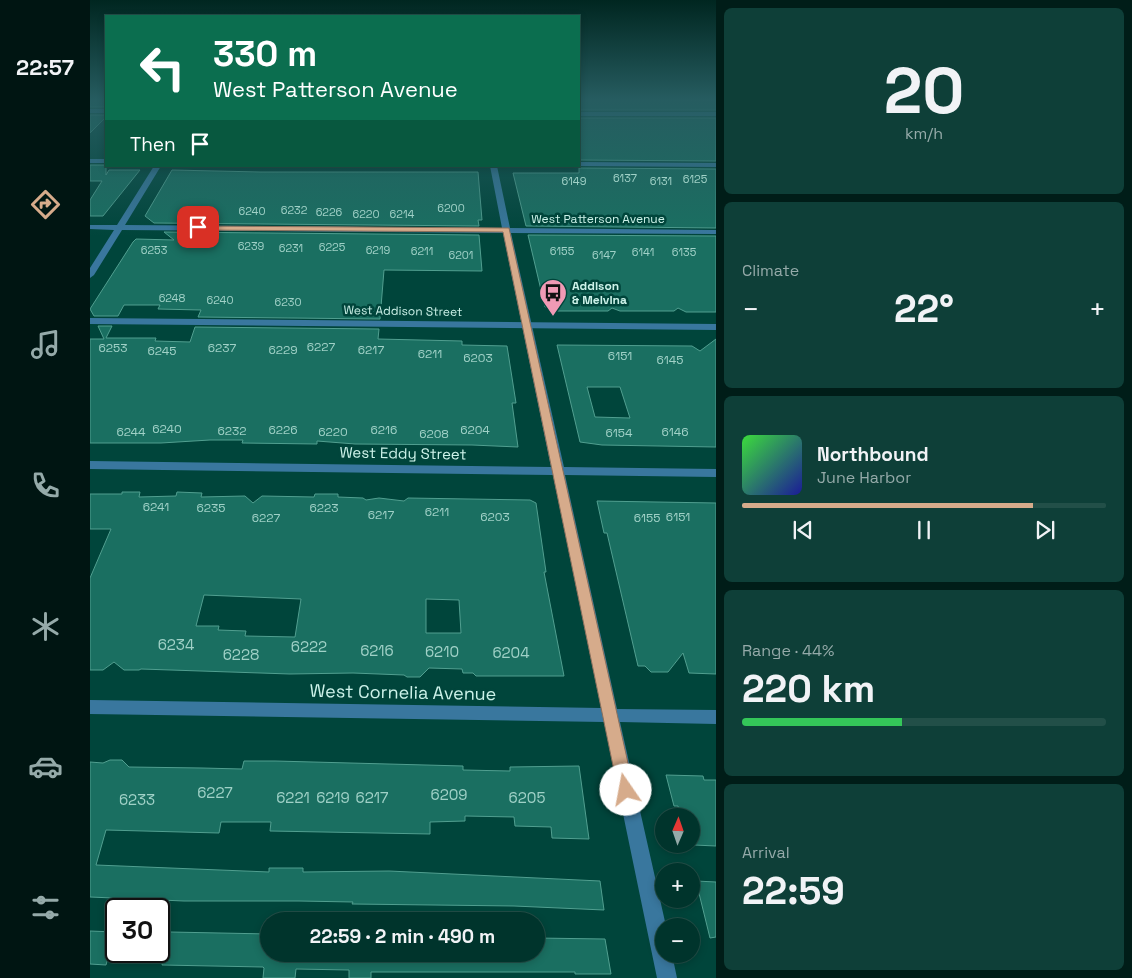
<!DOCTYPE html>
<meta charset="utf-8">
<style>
:root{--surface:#00342c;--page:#0e3f38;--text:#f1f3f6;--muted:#95aaa9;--line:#224f48;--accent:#d6ab8b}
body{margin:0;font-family:"Space Grotesk",sans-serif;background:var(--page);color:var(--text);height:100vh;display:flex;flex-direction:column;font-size:19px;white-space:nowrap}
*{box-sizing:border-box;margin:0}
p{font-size:16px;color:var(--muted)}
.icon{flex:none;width:28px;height:28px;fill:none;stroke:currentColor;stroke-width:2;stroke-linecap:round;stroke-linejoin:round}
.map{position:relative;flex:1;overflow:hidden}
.side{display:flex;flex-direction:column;gap:8px;padding:8px;background:#001d18;width:416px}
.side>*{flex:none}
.guide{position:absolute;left:15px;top:15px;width:475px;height:152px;border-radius:0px;box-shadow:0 2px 8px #0003,0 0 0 1px var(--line);background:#0b6e4f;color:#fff;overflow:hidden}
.needle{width:32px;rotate:2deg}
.fabs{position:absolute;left:565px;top:808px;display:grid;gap:10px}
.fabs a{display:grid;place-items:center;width:45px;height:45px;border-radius:50%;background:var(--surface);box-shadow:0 2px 8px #0003,0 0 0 1px var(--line);font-size:25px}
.speed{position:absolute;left:15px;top:898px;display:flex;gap:10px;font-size:25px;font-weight:700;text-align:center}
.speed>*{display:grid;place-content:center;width:65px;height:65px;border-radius:50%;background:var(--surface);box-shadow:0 2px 8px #0003,0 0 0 1px var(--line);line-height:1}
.speed .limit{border:2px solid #111;border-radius:8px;background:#fff;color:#111}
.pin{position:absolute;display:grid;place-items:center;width:42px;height:42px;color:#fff;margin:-21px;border-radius:10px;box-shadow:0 2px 8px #0006}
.me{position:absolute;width:55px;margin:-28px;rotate:348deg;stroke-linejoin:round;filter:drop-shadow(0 0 4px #0008)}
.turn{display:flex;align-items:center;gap:18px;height:105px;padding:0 25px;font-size:22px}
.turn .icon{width:65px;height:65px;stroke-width:2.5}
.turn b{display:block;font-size:35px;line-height:42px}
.then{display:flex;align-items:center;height:48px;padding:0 25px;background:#0003;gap:10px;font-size:19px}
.big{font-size:38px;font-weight:800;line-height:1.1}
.side .tile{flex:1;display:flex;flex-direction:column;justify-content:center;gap:8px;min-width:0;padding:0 18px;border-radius:8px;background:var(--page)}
.side .dial{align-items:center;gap:0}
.dial b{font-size:65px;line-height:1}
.song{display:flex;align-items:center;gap:15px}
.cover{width:60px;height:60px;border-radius:8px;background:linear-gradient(135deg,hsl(120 70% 55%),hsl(240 70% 35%))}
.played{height:5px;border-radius:2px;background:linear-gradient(90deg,var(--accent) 80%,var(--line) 80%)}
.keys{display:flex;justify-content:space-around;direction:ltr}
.heat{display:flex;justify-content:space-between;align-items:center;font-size:28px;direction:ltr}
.charge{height:8px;border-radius:4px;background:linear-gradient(90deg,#34c759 44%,var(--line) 0)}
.trip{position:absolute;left:170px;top:912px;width:285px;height:50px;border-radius:25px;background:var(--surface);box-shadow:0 2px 8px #0003,0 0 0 1px var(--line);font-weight:800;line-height:50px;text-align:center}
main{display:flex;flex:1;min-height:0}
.tabs{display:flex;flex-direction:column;width:90px;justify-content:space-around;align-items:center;background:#001512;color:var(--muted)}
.tabs .icon{width:35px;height:35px}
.tabs .on{color:var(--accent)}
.tabs b{font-size:22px;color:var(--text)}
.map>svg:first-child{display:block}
.building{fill:#1a6f61;stroke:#519f90;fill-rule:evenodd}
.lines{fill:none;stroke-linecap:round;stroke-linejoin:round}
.minor{fill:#39779e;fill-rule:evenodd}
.tertiary{fill:#39779e;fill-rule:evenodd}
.route{fill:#d6ab8b;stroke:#8b6f5a}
.labels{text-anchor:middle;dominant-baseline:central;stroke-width:5;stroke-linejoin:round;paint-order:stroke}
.far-number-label{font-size:11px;fill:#a0d1c7}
.far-street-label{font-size:12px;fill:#ccf2e9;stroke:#00453b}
.far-poi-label{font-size:12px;font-weight:bold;fill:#ccf2e9;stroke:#00453b;text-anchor:start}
.number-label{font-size:12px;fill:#a0d1c7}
.street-label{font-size:15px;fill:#ccf2e9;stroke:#00453b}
.near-number-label{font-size:15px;fill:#a0d1c7}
.near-street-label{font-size:18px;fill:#ccf2e9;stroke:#00453b}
</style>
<main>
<nav class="tabs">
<b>22:57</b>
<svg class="icon on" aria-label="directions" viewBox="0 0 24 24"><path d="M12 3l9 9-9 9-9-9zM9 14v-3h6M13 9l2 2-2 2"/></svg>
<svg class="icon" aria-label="music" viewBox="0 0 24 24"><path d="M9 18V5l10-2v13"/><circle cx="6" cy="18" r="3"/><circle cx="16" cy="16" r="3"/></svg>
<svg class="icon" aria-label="phone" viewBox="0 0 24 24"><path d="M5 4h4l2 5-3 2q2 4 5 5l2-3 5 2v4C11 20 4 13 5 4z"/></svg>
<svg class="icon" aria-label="climate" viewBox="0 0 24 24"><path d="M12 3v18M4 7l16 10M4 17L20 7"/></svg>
<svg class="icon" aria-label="car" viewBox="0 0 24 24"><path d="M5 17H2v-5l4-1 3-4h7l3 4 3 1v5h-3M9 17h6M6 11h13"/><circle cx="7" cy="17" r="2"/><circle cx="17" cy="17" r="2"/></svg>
<svg class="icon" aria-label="filters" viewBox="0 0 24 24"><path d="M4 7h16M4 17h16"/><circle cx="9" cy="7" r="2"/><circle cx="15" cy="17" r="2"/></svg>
</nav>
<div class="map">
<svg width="626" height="978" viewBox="0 0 626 978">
<rect width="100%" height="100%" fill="#00453b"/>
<g class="building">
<rect x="0" y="99" width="16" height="8"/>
<path d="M489,99l137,1v10h-137z"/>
<path d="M0,115h16v2l-16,16z"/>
<path d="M489,118h137v43l-137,-1z"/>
<path d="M0,165h16v10l3,-5h31l-37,46h-13v-16l12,-19h-12z"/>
<path d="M489,168l137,1v59l-190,-2 -13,-53h66z"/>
<path d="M82,170l88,2h218l4,48h-4l1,6 -325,-3 -9,-7z"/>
<path d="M74,232l315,3 3,36 -98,-1 -4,49 -182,-2 3,-7 -43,-1 2,-4h-36l-6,11h-24l-4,-7 43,-67 3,-3 38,1z"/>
<path d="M438,235l188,1v76h-30l-8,-4 -4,3h-54l-8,-3 -4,3h-57l-1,-4h-5z"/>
<path d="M8,326h14l-6,12h50l-1,3 35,1 5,-15 184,2 -1,10 84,2v4l45,1 9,57h-4l6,44 -46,-2 -117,-1 -38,-3v3l-75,-1 1,-3h-33l-49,3h-71v-104h14z"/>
<path d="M626,339v108l-114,-2 -22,-3 -23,-97 135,1 8,5zM497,387h33l10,31 -35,-1z"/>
<path d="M32,492h18l-1,5 37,-1 1,-4 25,1 -1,4 44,-1 8,7 9,-7 52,1 1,-3h23v3l25,1 3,2 13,-2 25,3 4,-3 122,2 6,3 10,69h-2l20,104h-88l-3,-3h-10l-1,-4 -33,-1 -9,9h-13l-3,-2 -51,-2 -63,1 -149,-5 -2,1h-15l-10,-8 -11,8h-13v-92l21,-49h-21v-35h32zM114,595l97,4 -6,38 -50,-1 1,-5 -28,-1 1,-4h-23zM336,599l33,1 2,33h-35z"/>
<path d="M507,501l119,2v171l-27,-1 -6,-20 -15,19h-17l-6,-6h-7l-31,-133h-3z"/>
<path d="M20,760h12l7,7 73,1 40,1 2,-8h31l188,5v4l47,1v-4l69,-1 10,73 -37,-1 -1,-11 -36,-1 -1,-9 -49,-1v5l-35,1v12l-160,-3 1,-9h-50l-2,11 -113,-3 -10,35 173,7v-4h34v4l86,-1 211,10 4,29 -90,-4 -162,-2 1,-2 -54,-1h-115l-94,-4v-135l13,1z"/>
<path d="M576,775l37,1 1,4h12v66l-22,-1 -3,-10v-19h-11l-2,-10h-4z"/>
<path d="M606,881l20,1v55l-6,1z"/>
<path d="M0,931l25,1 -9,33 -16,-1z"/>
<path d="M80,932l99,2v20h267v-16l69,1 6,35h-36v-2h-204v6h-22v-8l-53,-1 -1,9h-32l1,-10 -1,-1 -101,-2z"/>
</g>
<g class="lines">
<g class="minor">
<rect x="0" y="109" width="16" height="4"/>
<rect x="489" y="112" width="137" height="4"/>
<rect x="0" y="159" width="16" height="4"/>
<path d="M489,162l137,1v4l-137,-1z"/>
<path d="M64,166h7l-36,59 377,3 -12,-62h7l13,62 206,2v4l-205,-1 53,234 152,2v8l-151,-2 52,234 99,1v14l-96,-2 46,204h-2v28h8l5,24h-20l-53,-256 -514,-8v-14l511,8 -48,-233 -463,-6v-8l461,6 -48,-234 -381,-3 -28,45 -4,3v-10l24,-38 -24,-1v-4h27z"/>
</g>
<path class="tertiary" d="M0,318l626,6v6l-626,-6z"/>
</g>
<linearGradient id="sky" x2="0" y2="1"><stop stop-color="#002620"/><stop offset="0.42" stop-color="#265c60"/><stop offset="1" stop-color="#265c60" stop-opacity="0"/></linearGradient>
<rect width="626" height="236" fill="url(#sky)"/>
<path class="route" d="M106,226l313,2 125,562 -2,5 -6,2 -5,-2 -3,-5 -115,-558 -305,-2 -2,-1z"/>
<defs>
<symbol id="bus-pin" viewBox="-11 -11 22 30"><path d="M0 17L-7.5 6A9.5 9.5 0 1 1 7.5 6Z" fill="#f09ab5" stroke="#00453b"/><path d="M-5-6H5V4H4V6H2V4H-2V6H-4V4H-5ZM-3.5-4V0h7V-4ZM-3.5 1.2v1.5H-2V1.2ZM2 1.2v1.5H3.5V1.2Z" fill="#111"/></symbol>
</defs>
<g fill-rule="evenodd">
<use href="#bus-pin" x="447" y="277" width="32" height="43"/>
</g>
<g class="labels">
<g class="far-number-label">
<text x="535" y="178">6137</text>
<text x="605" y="179">6125</text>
<text x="484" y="181">6149</text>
<text x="571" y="181">6131</text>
<text x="361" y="208">6200</text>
<text x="204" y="210">6232</text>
<text x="162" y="211">6240</text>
<text x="239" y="212">6226</text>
<text x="276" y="214">6220</text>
<text x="312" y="214">6214</text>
<text x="161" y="246">6239</text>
<text x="242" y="247">6225</text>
<text x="201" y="248">6231</text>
<text x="64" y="250">6253</text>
<text x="288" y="250">6219</text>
<text x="332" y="251">6211</text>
<text x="472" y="251">6155</text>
<text x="553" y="252">6141</text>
<text x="594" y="252">6135</text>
<text x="371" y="255">6201</text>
<text x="514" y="255">6147</text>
<text x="82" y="298">6248</text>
<text x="130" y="300">6240</text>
<text x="198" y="302">6230</text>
</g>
<g class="far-street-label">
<text x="508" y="219">West Patterson Avenue</text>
<text transform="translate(313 311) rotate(1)">West Addison Street</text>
</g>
<g class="far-poi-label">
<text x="482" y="286">Addison<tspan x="482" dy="14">&amp; Melvina</tspan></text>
</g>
<g class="number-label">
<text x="231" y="347">6227</text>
<text x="23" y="348">6253</text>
<text x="132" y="348">6237</text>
<text x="193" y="350">6229</text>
<text x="281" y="350">6217</text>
<text x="72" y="351">6245</text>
<text x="340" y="354">6211</text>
<text x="530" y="356">6151</text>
<text x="388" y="358">6203</text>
<text x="580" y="360">6145</text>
<text x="77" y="429">6240</text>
<text x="193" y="430">6226</text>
<text x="294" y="430">6216</text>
<text x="385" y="430">6204</text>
<text x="142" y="431">6232</text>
<text x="41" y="432">6244</text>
<text x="243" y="432">6220</text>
<text x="585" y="432">6146</text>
<text x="529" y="433">6154</text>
<text x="344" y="434">6208</text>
<text x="66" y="507">6241</text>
<text x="121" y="508">6235</text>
<text x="234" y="508">6223</text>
<text x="347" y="512">6211</text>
<text x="291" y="515">6217</text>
<text x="405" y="517">6203</text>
<text x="588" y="517">6151</text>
<text x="176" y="518">6227</text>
<text x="557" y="518">6155</text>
</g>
<g class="street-label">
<text transform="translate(313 453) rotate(1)">West Eddy Street</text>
</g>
<g class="near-number-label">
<text x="86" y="644">6234</text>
<text x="219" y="646">6222</text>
<text x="287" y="650">6216</text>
<text x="352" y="651">6210</text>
<text x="421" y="652">6204</text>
<text x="151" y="654">6228</text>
<text x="125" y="792">6227</text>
<text x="359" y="794">6209</text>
<text x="203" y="797">6221</text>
<text x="243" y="797">6219</text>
<text x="282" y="797">6217</text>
<text x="437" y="797">6205</text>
<text x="47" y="799">6233</text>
</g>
<g class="near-street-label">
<text transform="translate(313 692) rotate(1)">West Cornelia Avenue</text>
</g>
</g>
</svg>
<div class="fabs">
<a><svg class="needle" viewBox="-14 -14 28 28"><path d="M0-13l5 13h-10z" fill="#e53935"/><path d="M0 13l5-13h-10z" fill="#95aaa9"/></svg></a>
<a>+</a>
<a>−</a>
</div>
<div class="speed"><div class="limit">30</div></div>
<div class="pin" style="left:108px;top:227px;background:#d93025"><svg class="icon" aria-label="arrive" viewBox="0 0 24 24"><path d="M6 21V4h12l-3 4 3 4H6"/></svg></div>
<svg class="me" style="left:536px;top:790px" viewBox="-20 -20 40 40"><circle r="19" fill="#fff"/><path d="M0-13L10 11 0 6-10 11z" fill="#d6ab8b"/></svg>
<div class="trip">22:59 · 2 min · 490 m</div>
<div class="guide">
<div class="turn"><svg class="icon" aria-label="left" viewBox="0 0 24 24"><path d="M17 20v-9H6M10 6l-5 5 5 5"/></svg><div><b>330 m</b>West Patterson Avenue</div></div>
<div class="then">Then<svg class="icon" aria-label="arrive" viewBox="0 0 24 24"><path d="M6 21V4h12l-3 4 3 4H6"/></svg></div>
</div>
</div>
<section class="side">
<div class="tile dial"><b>20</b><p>km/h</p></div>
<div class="tile"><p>Climate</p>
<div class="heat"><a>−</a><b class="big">22°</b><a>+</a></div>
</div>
<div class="tile">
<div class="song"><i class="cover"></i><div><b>Northbound</b><p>June Harbor</p></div></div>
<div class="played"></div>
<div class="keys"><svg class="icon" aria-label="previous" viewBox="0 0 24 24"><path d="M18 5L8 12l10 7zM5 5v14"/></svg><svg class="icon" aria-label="pause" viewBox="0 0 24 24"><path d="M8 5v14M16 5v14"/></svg><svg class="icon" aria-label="next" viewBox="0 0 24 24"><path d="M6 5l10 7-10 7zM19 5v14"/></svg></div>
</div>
<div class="tile"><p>Range · 44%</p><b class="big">220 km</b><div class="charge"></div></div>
<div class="tile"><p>Arrival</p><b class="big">22:59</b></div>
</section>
</main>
